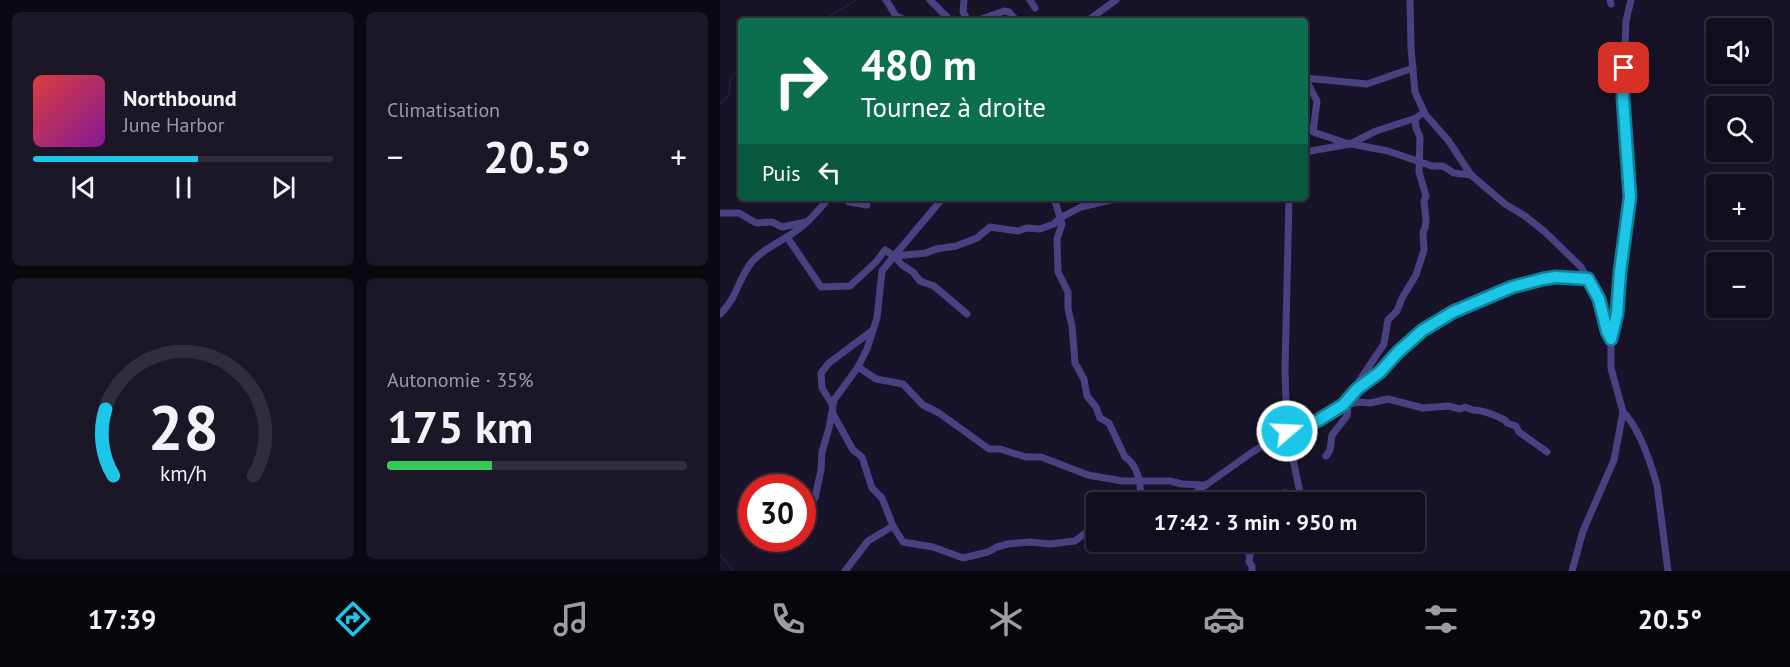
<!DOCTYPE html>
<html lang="fr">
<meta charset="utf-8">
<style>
:root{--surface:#120e1e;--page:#1b1727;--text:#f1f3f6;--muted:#9c9ca4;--line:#312e3c;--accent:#1bc6e9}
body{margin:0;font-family:"PT Sans",sans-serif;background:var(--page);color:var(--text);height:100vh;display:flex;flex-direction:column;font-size:22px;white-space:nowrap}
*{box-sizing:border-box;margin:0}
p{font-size:20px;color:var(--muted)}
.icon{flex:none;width:33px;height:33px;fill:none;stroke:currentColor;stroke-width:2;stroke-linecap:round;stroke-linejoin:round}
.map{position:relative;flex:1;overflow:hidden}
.details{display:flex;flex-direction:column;gap:12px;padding:12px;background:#0a0810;width:720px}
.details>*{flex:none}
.guide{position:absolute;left:18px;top:18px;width:570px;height:183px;border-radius:6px;box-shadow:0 2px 4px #0004,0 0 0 2px var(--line);background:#0b6e4f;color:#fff;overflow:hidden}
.fabs{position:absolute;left:986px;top:18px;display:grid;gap:12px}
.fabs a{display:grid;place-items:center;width:66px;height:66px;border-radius:6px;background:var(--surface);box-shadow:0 2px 4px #0004,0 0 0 2px var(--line);font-size:30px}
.speed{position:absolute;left:18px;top:474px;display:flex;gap:12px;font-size:30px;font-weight:700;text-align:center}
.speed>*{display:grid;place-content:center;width:78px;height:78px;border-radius:50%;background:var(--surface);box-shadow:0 2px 4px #0004,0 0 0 2px var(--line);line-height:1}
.speed .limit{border:9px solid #d22;background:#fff;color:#111}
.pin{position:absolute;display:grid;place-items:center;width:51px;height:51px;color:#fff;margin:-26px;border-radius:12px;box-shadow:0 3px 9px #0006}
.me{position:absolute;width:66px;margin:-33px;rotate:71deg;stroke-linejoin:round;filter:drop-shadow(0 0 4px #0008)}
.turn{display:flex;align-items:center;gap:21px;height:126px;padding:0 24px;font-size:27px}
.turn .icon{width:78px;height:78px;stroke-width:2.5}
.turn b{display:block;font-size:42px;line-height:51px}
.then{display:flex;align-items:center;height:57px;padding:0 24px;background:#0003;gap:12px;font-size:22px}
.big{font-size:45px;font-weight:600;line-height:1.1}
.details .widget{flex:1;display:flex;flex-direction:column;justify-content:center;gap:9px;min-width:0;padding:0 21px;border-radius:9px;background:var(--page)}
.details .dial{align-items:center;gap:0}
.dial svg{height:156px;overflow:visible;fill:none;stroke:var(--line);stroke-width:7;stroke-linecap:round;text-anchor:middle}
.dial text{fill:var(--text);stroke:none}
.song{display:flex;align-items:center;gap:18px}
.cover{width:72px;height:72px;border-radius:9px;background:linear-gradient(135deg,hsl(0 70% 55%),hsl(290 70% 35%))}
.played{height:6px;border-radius:3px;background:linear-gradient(90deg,var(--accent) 55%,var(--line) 55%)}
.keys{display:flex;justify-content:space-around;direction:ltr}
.heat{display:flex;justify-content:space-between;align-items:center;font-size:33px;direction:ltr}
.charge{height:9px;border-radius:4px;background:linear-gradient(90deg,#34c759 35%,var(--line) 0)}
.details .tiles{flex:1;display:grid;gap:12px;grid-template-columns:repeat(2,1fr)}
.trip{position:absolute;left:366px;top:492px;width:339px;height:60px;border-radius:6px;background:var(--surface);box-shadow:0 2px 4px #0004,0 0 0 2px var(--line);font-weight:600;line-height:60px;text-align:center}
.tab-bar{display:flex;height:96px;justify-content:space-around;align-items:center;background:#07060c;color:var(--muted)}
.tab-bar .icon{width:42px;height:42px}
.tab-bar .current{color:var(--accent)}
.tab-bar b{font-size:27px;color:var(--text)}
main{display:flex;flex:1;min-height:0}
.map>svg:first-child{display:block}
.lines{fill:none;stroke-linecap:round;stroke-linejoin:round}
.stream{stroke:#14254a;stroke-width:1.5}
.minor{stroke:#494282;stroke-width:7}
.route-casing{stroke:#128197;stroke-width:15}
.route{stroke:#1bc6e9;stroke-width:10}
</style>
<main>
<section class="details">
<div class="tiles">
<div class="widget">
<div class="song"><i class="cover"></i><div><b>Northbound</b><p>June Harbor</p></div></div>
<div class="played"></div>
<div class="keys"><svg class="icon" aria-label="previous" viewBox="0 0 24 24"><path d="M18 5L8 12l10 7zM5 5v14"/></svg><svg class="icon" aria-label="pause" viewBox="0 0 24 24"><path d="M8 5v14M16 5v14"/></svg><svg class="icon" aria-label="next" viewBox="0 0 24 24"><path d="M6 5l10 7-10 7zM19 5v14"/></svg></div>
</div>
<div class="widget"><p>Climatisation</p>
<div class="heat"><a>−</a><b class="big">20.5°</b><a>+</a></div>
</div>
<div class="widget dial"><svg viewBox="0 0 100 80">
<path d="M14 69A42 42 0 1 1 86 69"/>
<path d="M14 69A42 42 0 0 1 10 35" stroke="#1bc6e9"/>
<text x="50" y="56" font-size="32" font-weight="700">28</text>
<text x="50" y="72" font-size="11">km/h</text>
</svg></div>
<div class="widget"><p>Autonomie · 35%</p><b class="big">175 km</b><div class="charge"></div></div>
</div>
</section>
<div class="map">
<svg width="1070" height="571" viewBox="0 0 1070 571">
<rect width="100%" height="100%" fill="#181328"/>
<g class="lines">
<g class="stream">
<path d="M107,21l3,-5 26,-16"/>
<path d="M0,103c8,-3 11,-13 10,-21l4,-8 7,-5"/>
<path d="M0,554l13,17"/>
</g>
<g class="minor">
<path d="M166,0l10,16 11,5"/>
<path d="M210,0l21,21"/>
<path d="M244,0l-1,12 5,9"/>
<path d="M310,0l5,8"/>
<path d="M690,0l1,48 4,44 10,22 23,26 23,35 34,29 20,12 20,16 36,35 18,32 8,32 4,8"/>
<path d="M890,0l1,4"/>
<path d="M256,21l28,-10 5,1 8,9"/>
<path d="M367,21l29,-21"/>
<path d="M585,78l62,6 46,-16"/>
<path d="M585,78l12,23 -4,31"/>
<path d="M585,127l11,6 30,10 42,8 44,15h11l11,7 17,2"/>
<path d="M585,152l45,-8 26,-13 40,-13 8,-6"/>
<path d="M125,198l4,4 18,3"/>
<path d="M223,198l-49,58 32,-3 10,-4 20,-3 21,-8 13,-11 28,4 9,-3 13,1 14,-5 6,-6 21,-11 38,-9"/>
<path d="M334,198l8,26 -5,15 1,33 10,20v17l4,17 3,37 9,16 3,17 9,11 4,11 9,5 16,34c12,7 17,28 15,39l5,6"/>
<path d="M569,198l-4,172 2,61 15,71"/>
<path d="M0,213h19l17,10 16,-1 10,5 24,-5"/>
<path d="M67,237l34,50 29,-1 26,-24 9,-12 9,6 -12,15 -5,47 -10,31 -9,18 -24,33 -5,28 -7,24 -1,18 -6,28"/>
<path d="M174,256l8,9 11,7 7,9 14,5 33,28"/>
<path d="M0,314c16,-14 18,-34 31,-51 12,-15 34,-23 49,-35 11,-8 20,-20 29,-30"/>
<path d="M153,330l-44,33 -8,10 1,15 10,16 1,10 20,36 9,7 10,31 10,10 11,28 10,16 30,5 30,11 25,-6 9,-5 11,-3 22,-2 20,2 25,-3 21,-16"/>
<path d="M138,367l18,12 27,5 20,21 16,8 50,36h11l26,8h15l47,18 34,6h48l12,3 23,1"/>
<path d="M629,404l11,-2 10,1 18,-4 35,9 25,-2 12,3 5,-2 8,3c11,0 22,5 32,10l2,3 9,3 3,6 28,20"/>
<path d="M903,412c16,15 28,52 34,73l11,86"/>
<path d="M606,456l4,-6 2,-15 15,-19 2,-20 35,-52 4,-24 9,-9 5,-13 14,-23 8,-25 -1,-18 2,-4 1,-8 -2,-19 2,-5 -7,-24 1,-35 -4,-9 -1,-9"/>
<path d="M444,502l25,-5 62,-44 36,-22 30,-10 17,-10 9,-7 14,-15 23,-17 18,-20 25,-22 30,-18 59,-25 31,-8 13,-2 32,2"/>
<path d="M556,502l9,-9"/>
<path d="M516,542l3,4 11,8 -1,8 3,4v5"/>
<path d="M530,554l9,-12"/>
<path d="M125,571l23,-30 25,-15"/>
<path d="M852,571l11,-40 31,-71 9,-48 -12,-44v-29l6,-25 3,-42 10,-75 -7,-99 3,-77 5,-21"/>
</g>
</g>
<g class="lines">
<defs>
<path id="route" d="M567,431l30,-10 26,-16 14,-16 23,-17 18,-20 25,-22 30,-18 59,-25 31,-8 13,-2 32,2 11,20 8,32 4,8 6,-25 3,-42 10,-75 -7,-99 1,-30"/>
</defs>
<use href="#route" class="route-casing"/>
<use href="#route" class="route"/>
</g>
</svg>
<div class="fabs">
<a><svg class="icon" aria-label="sound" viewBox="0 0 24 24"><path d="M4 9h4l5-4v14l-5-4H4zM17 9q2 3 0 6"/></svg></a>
<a><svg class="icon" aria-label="search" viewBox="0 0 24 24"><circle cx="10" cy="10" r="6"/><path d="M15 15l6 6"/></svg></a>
<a>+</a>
<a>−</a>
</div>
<div class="speed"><div class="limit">30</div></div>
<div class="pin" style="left:904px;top:68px;background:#d93025"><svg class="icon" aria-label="arrive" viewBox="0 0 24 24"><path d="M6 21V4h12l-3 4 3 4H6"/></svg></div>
<svg class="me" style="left:567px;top:431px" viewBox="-20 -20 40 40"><circle r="17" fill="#1bc6e9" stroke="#fff" stroke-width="3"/><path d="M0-11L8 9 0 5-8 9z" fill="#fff"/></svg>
<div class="trip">17:42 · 3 min · 950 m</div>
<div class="guide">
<div class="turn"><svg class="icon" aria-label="right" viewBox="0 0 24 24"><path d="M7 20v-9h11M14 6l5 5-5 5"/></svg><div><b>480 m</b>Tournez à droite</div></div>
<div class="then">Puis<svg class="icon" aria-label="left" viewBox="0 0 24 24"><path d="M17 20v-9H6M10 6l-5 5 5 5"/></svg></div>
</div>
</div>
</main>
<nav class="tab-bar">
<b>17:39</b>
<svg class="icon current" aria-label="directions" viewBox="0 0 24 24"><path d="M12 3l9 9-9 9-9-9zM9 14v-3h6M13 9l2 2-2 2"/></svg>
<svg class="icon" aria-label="music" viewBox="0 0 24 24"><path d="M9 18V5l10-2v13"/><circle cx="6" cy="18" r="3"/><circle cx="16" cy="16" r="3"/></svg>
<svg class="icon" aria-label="phone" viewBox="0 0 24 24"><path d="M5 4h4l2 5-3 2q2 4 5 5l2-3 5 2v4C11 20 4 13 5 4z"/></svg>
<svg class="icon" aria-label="climate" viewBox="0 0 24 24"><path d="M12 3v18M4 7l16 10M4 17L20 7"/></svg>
<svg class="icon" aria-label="car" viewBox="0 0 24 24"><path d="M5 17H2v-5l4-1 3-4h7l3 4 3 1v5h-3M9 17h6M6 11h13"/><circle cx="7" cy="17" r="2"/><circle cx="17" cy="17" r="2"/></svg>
<svg class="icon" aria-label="filters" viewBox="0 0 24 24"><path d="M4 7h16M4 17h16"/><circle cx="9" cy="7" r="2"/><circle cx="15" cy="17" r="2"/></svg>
<b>20.5°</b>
</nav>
